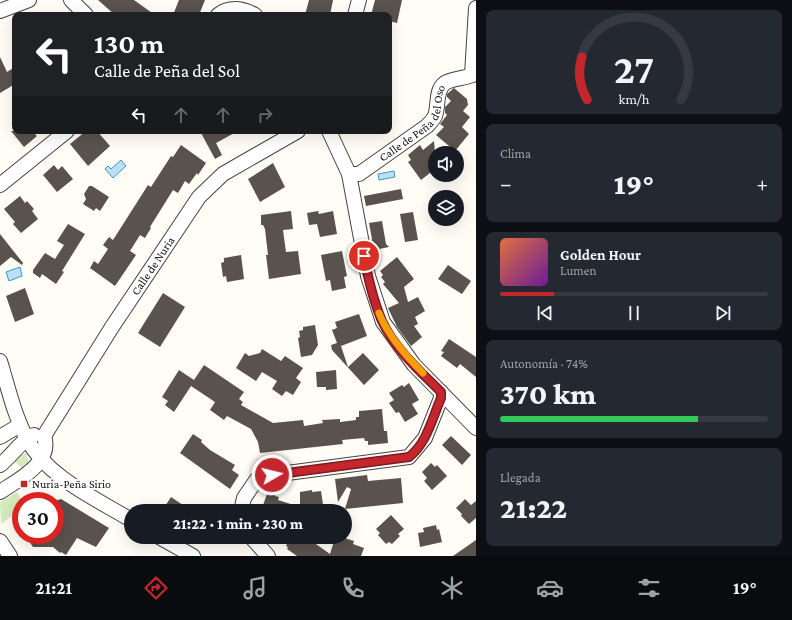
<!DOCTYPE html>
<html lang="es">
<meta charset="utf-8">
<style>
:root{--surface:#171b24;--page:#242831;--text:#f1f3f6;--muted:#9ea1a6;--line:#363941;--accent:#c4262e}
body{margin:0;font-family:"Crimson Pro",serif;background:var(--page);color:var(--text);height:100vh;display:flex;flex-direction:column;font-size:15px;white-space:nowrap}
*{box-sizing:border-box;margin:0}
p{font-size:13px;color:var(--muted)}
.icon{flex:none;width:22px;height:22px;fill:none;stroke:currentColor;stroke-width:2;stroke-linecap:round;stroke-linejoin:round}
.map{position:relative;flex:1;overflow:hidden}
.side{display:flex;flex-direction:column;gap:10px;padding:10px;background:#0d0f14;width:316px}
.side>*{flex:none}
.hud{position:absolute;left:12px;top:12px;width:380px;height:122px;border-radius:8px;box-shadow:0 4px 16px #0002;background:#202124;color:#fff;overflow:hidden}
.buttons{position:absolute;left:428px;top:146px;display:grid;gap:8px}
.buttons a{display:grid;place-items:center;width:36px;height:36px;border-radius:50%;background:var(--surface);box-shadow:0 4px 16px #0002;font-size:20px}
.speed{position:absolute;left:12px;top:492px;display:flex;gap:8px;font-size:20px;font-weight:700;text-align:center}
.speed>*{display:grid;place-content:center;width:52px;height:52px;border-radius:50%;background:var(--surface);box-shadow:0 4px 16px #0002;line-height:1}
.speed .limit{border:6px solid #d22;background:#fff;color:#111}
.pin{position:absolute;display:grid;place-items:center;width:34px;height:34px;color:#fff;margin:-17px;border:2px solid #fff;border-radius:50%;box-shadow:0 1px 4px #0007}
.me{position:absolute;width:44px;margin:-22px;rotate:82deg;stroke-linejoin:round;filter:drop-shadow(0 0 3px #0008)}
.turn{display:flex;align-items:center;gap:14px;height:84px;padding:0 16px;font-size:18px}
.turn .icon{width:52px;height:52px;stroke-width:2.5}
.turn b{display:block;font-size:28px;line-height:34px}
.lanes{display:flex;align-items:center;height:38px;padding:0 16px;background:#0003;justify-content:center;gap:20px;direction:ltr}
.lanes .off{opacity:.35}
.big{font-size:30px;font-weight:800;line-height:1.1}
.side .card{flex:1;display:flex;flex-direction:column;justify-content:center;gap:6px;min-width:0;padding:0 14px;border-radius:8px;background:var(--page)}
.side .dial{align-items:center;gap:0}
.dial svg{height:104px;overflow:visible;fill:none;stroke:var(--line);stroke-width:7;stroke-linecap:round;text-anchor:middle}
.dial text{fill:var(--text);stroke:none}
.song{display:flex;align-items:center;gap:12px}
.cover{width:48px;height:48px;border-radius:6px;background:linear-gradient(135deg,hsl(20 70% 55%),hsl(280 70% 35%))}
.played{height:4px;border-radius:2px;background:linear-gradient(90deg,var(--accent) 20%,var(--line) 20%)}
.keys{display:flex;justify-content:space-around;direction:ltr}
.heat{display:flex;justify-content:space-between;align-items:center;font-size:22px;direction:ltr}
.charge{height:6px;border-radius:3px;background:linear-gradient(90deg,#34c759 74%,var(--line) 0)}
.trip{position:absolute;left:124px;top:504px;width:228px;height:40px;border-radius:20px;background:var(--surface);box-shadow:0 4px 16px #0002;font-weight:800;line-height:40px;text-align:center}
.dock{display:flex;height:64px;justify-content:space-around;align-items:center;background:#090b0e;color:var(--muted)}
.dock .icon{width:28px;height:28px}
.dock .on{color:var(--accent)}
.dock b{font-size:18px;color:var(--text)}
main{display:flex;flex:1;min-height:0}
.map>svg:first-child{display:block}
.green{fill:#d5ebbd}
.water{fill:#b9e0f7;stroke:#3f96cf}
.building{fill:#5a524d}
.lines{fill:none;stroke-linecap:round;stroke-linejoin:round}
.minor-casing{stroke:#444;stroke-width:16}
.minor{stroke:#fff;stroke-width:14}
.route-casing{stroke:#7f191e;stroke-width:10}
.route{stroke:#c4262e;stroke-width:7}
.slow{stroke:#f59e0b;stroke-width:7}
.poi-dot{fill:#c4262e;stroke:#fff;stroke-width:1.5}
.labels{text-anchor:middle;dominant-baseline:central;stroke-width:4;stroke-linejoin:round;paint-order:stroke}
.street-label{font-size:12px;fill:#111;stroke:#fff}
.poi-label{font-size:12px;fill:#111;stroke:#fff;text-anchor:start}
</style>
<main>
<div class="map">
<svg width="476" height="556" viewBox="0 0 476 556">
<rect width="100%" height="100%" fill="#fffdf5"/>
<g class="green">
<path d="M26,453l3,9 -6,7 -9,-8 3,-4z"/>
<path d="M17,492l5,9c-3,9 -12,17 -21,23l-1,-22z"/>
</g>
<g class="water">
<path d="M121,160l5,6 -13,12 -8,-9 3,-3 3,3z"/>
<path d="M394,171l1,6 -16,3 -1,-6z"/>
<path d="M20,267l2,9 -13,5 -3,-9z"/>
</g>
<g class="building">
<path d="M98,0h36l21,15h-40z"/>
<path d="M179,0h26l-6,15h-26z"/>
<path d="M309,0h24l-3,15h-25z"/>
<path d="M375,0h27l-5,23 -8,-2v-6h-18z"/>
<path d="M0,57l7,15 8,-5v17l-15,9z"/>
<path d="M454,88l13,11 1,6 -5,6 7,6 -8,10 7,7 -14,17 -19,-16 8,-8 -4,-3 7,-9 -2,-2v-6l6,-6 -4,-4v-3z"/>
<path d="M11,131h21l5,5 -13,11z"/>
<path d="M86,131h11l13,15 -22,20 -18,-22z"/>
<path d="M200,131h38l-22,12 6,12 -7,4z"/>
<path d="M434,141l1,12 -3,10 3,6 -14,11 -13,-18 3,-2 -3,-5 12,-10 3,5z"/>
<path d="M181,145l25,18 -8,12 -1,-2 -8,11 -4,-3 -7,12 -5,-3 -23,37 1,1 -6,10 -5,-3 -10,16 6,4 -21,31 -25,-18 4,-7 4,3 10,-15 -5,-4 6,-8 4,3 35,-55 3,2 20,-31 2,1z"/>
<path d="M273,163l12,24 -25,15 -12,-23z"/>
<path d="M54,165l4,5 4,-4 11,13 -16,13 -14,-17z"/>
<path d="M89,186h3l17,11 -9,14 -4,-3 -2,3 -11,-7 3,-5 -2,-5z"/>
<path d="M401,189l2,10 -37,7 -2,-10z"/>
<path d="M20,196l5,7 2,-2 7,8 -2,2 6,8 -17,14 -8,-9 2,-2 -11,-13z"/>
<path d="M291,211l2,18 -10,1 3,22 12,-1 3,23 -32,5 -3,-24h2l-3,-26 -2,-4h-2v-10z"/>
<path d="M318,211l1,3 14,-3 4,23 -17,3 -3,-13 -8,1 -2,-12z"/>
<path d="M413,212l5,28 -13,2 -5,-28z"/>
<path d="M382,221l4,23 3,3 -15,3 -5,-27z"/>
<path d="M68,224l17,10 -23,37 2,1 -8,12 -14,-10 -2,4 -7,-5v-3l12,-17 10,6 9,-14 -7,-4z"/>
<path d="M0,234l23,29 -1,2 -11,-8 -11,9z"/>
<path d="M342,251l5,25 -3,1 2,11 -14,3 -2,-11 -4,1 -5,-26z"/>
<path d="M241,255l3,24 -17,3 -1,-6 -3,1 -2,-14 3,-1v-4z"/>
<path d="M397,257l17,22 -10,8 4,15 10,-5 7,14 -10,6 3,7 -4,2 8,11 -11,9 -14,-19 -9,-19 11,-5 -16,-19 2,-2 -4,-5 2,-2 -3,-4z"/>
<path d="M448,265l23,16 -9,13 -24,-15z"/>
<path d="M25,288l9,26 -19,8 -9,-26z"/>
<path d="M163,293l22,14 -25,40 -22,-14z"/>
<path d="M359,314l8,22 -26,10 7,21 15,-14 16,17 -15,15 -32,-35 -1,-5 6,-2 -5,-13 5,-2 -2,-6z"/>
<path d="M315,325l3,20 -6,10 -11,2 -3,-19 2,-1 -1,-6 4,-1v-3z"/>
<path d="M449,339l27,18v20l-16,-13 -3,4 -16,-12 3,-4 -3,-1z"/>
<path d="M262,349l19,12 4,-5 18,12 -7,10 5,4 -8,13 -7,-4 -4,5 -10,-7 5,-8 -15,-9 -6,9 -20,-13 9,-15 4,3 11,-3z"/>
<path d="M204,365l40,27 -5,7 4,3 -2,3 32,18 30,-3 1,6 19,-3 -1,-3 18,-1v3l16,-2v-3h3v-6l23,-2 2,22h3l1,12 -20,2v-4h-3l-1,-3 -22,2 1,4 -83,9 -2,-11 -7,-13 -24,-13 -3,4 -14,-10 5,-8 -24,-16 -17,26 -9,-7 3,-4 -6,-4 17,-27 15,10z"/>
<path d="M336,370l1,19 -11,1v-3h-9l-1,-15z"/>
<path d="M409,383l10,17 -7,4 6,10 -13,8 -6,-10 -3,1 -7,-10 5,-3 -5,-7 13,-8 2,2z"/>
<path d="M193,434l9,6 -1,2 9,8 25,15 -3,5 7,5 -9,14 -50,-36z"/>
<path d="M451,436l20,19 -9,10 -20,-20z"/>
<path d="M431,463l4,4 2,-2 10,11 -15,14 -8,-9 3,-3 -5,-6z"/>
<path d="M367,475l1,6 33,-3 2,25 -58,6 6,-20 -4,-2 -9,15 -3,-23z"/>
<path d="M312,490v2l9,-1 3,20h-10v-4l-10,2 2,2h-45l7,-20 8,3 -1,2 4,1 -1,3 22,7v-15z"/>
<path d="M171,497l21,14h-30z"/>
<path d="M61,499l48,29 -13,19 -19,-9 -11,17 -5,-3 -1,1 -7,-6h-20l-8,-12h30v-34z"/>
<path d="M465,499l6,6 5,-4v17l-7,6 -8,-8 1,-2 -6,-6z"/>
<path d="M391,515l13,14 -6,5 2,2 -8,8 -3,-2 -3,2 -8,-9 2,-2 -4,-4z"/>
<path d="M436,525l1,5 2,-1 3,13 -22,5 -2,-14 6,-1 -1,-4z"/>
<path d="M290,537h16l24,17 5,-16 6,-1 13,4 -1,3 11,4 -3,8h-64l-10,-7 1,-2 -2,-1z"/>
<path d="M476,540v16h-23z"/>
</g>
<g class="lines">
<defs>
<g id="minor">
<path d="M71,0l15,15"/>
<path d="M0,11l29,-11"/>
<path d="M218,15c12,-9 24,-7 37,0"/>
<path d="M355,15l4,-15"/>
<path d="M472,75l4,-67"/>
<path d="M329,131l20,43 19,102 15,46 31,43 62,63"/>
<path id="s1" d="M349,174h10l68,-48c3,-3 6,-6 8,-10 4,-10 0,-26 10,-33 8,-5 18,-4 27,-8"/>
<path d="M0,185l67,-54"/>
<path d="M0,361c8,26 14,54 27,78 21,39 68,59 104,81"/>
<path id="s2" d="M44,436l68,-109 87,-130 24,-23 75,-43"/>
<path d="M0,437l20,-12"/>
<path d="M0,465c11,-8 22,-26 34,-30"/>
<path d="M0,492c18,-12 53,-29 44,-56"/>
<path d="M241,511l3,-13 13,-19 15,-4 137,-18 16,-19 16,-40v-6"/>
<path d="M159,537l34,19"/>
<path d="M251,537l17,19"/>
<path d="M0,541l10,15"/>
</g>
</defs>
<use href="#minor" class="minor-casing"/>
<use href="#minor" class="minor"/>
</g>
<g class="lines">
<defs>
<path id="route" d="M272,475l137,-18c18,-14 23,-38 32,-59v-6c-21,-21 -46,-43 -59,-71 -9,-21 -14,-43 -18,-65"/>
</defs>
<use href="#route" class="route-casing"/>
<use href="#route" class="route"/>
<path class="slow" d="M379,313c9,23 27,43 44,60"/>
</g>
<rect class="poi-dot" x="20" y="480" width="8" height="8" rx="2"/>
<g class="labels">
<g class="street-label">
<text stroke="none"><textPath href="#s1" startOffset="87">Calle de Peña del Oso</textPath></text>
<text stroke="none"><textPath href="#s2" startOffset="202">Calle de Nuria</textPath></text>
</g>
<g class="poi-label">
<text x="32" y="484">Nuria-Peña Sirio</text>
</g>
</g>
</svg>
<div class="buttons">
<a><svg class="icon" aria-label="sound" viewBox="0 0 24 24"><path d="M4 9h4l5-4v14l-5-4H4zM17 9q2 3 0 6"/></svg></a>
<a><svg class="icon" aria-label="layers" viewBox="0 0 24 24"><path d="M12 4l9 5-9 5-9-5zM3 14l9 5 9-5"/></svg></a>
</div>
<div class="speed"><div class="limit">30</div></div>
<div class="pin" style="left:364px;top:256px;background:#d93025"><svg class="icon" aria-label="arrive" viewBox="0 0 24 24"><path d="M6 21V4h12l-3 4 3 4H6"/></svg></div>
<svg class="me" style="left:272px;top:475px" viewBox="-20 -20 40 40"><circle r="17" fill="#c4262e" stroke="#fff" stroke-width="3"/><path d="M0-11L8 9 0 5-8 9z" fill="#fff"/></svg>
<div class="trip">21:22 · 1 min · 230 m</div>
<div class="hud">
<div class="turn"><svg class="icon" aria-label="left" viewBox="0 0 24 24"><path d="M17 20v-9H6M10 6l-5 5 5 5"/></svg><div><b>130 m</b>Calle de Peña del Sol</div></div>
<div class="lanes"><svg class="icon" aria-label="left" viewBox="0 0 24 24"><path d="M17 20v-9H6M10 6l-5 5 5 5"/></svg><svg class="icon off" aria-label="ahead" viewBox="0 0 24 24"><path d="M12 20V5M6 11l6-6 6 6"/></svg><svg class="icon off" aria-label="ahead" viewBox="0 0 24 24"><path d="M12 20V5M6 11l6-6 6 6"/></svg><svg class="icon off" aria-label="right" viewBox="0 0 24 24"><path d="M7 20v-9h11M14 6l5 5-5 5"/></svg></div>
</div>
</div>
<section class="side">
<div class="card dial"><svg viewBox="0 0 100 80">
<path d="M14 69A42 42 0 1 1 86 69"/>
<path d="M14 69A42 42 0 0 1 10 36" stroke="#c4262e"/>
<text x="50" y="56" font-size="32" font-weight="700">27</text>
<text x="50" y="72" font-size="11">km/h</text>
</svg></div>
<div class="card"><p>Clima</p>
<div class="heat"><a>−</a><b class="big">19°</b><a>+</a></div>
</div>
<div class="card">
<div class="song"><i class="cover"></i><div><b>Golden Hour</b><p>Lumen</p></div></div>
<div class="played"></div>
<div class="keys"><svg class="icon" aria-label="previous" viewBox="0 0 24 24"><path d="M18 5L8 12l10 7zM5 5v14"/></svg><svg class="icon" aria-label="pause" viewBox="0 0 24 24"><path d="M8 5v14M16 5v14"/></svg><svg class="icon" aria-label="next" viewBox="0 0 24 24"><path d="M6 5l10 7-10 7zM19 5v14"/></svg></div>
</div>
<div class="card"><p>Autonomía · 74%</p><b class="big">370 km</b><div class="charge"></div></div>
<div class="card"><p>Llegada</p><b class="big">21:22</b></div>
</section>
</main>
<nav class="dock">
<b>21:21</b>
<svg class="icon on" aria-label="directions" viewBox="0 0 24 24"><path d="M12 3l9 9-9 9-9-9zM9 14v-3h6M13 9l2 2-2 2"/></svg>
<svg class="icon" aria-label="music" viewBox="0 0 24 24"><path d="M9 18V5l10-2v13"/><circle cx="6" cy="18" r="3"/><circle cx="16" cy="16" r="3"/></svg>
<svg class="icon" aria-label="phone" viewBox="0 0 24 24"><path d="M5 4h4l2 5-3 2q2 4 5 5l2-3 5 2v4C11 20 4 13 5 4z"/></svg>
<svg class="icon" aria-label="climate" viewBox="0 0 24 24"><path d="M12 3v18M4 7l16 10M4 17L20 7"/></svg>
<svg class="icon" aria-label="car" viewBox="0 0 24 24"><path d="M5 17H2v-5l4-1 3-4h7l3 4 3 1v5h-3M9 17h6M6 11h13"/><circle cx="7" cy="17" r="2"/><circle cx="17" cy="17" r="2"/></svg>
<svg class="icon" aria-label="filters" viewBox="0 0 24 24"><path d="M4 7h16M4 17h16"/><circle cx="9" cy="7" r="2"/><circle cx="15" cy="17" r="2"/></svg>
<b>19°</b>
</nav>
